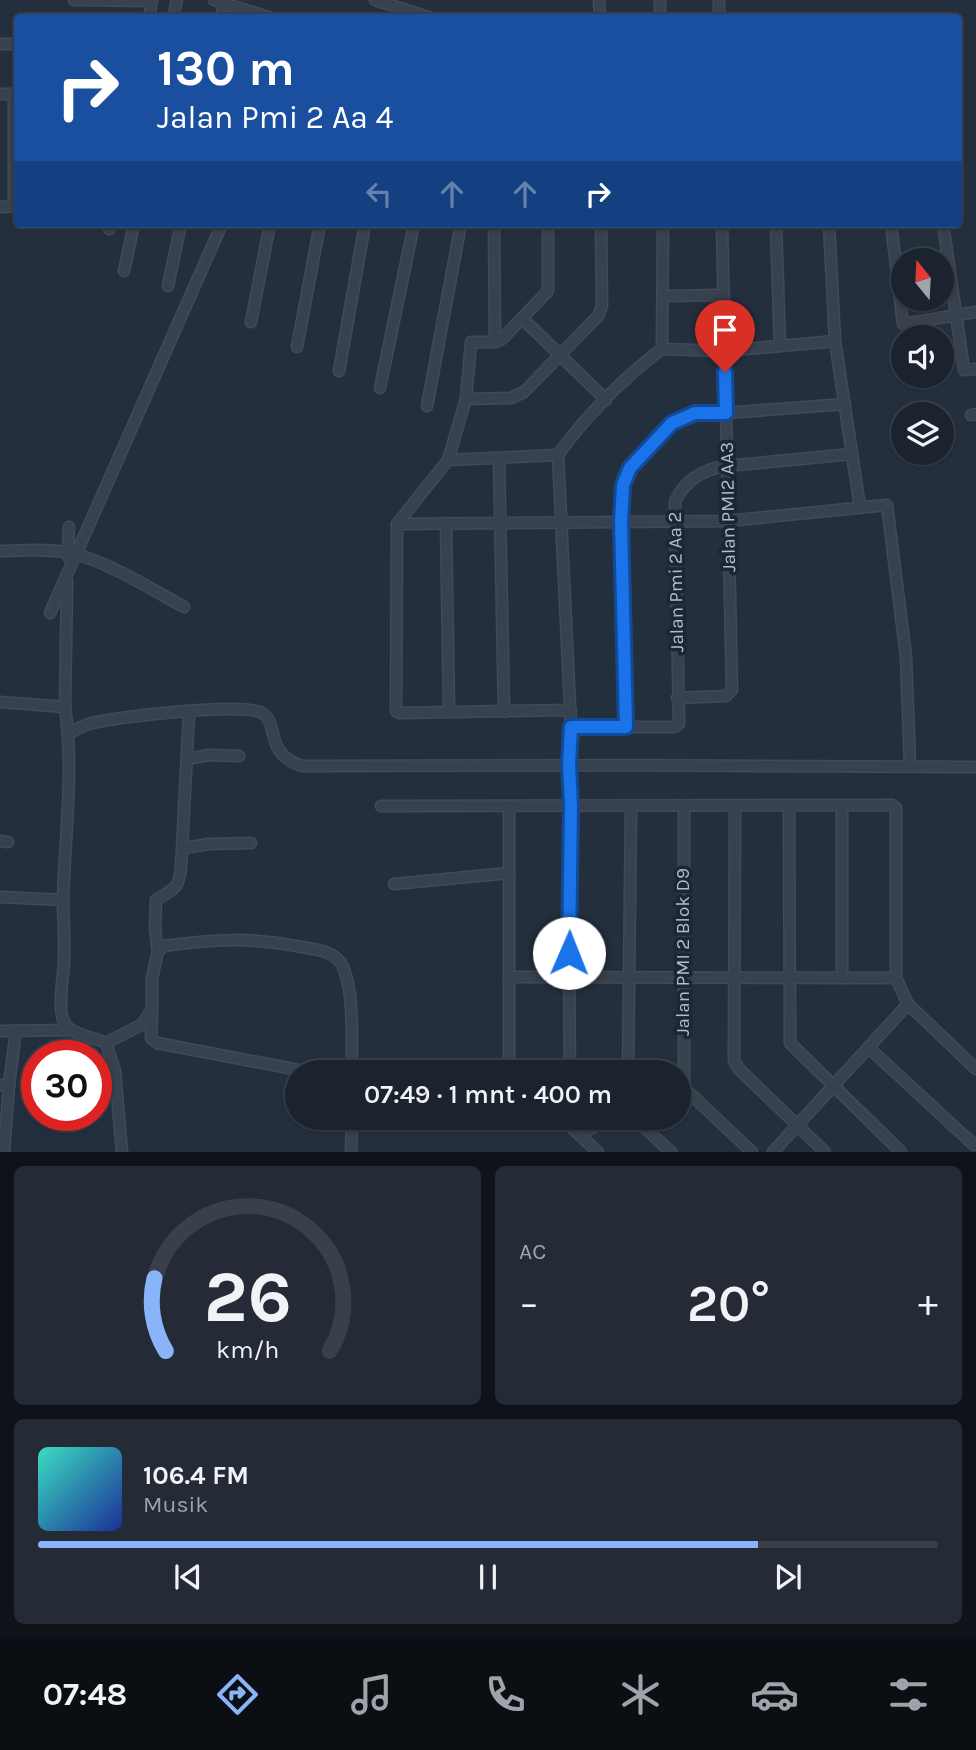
<!DOCTYPE html>
<html lang="id">
<meta charset="utf-8">
<style>
:root{--surface:#1b232e;--page:#242b36;--text:#f1f3f6;--muted:#a0a4aa;--line:#39404a;--accent:#8ab4f8}
body{margin:0;font-family:Karla,sans-serif;background:var(--page);color:var(--text);height:100vh;display:flex;flex-direction:column;font-size:26px;white-space:nowrap}
*{box-sizing:border-box;margin:0}
p{font-size:23px;color:var(--muted)}
.icon{flex:none;width:38px;height:38px;fill:none;stroke:currentColor;stroke-width:2;stroke-linecap:round;stroke-linejoin:round}
.map{position:relative;height:1152px;overflow:hidden}
.sheet{display:flex;flex-direction:column;gap:14px;padding:14px;background:#0f1319;flex:1}
.sheet>*{flex:none}
.banner{position:absolute;left:14px;top:14px;width:948px;height:214px;border-radius:7px;box-shadow:0 2px 5px #0004,0 0 0 2px var(--line);background:#1a4fa0;color:#fff;overflow:hidden}
.needle{width:46px;rotate:342deg}
.tools{position:absolute;left:891px;top:248px;display:grid;gap:14px}
.tools a{display:grid;place-items:center;width:63px;height:63px;border-radius:50%;background:var(--surface);box-shadow:0 2px 5px #0004,0 0 0 2px var(--line);font-size:35px}
.speed{position:absolute;left:21px;top:1040px;display:flex;gap:14px;font-size:35px;font-weight:700;text-align:center}
.speed>*{display:grid;place-content:center;width:91px;height:91px;border-radius:50%;background:var(--surface);box-shadow:0 2px 5px #0004,0 0 0 2px var(--line);line-height:1}
.speed .limit{border:10px solid #d22;background:#fff;color:#111}
.pin{position:absolute;display:grid;place-items:center;width:60px;height:60px;color:#fff;margin:-72px -30px;border-radius:50% 50% 50% 0;rotate:-45deg;box-shadow:0 0 7px #0007}
.pin .icon{rotate:45deg}
.me{position:absolute;width:77px;margin:-38px;rotate:1deg;stroke-linejoin:round;filter:drop-shadow(0 0 5px #0008)}
.turn{display:flex;align-items:center;gap:24px;height:147px;padding:0 28px;font-size:32px}
.turn .icon{width:91px;height:91px;stroke-width:2.5}
.turn b{display:block;font-size:49px;line-height:60px}
.lanes{display:flex;align-items:center;height:66px;padding:0 28px;background:#0003;justify-content:center;gap:35px;direction:ltr}
.lanes .off{opacity:.35}
.big{font-size:52px;font-weight:600;line-height:1.1}
.sheet .tile{flex:1;display:flex;flex-direction:column;justify-content:center;gap:10px;min-width:0;padding:0 24px;border-radius:10px;background:var(--page)}
.sheet .dial{align-items:center;gap:0}
.dial svg{height:182px;overflow:visible;fill:none;stroke:var(--line);stroke-width:7;stroke-linecap:round;text-anchor:middle}
.dial text{fill:var(--text);stroke:none}
.song{display:flex;align-items:center;gap:21px}
.cover{width:84px;height:84px;border-radius:10px;background:linear-gradient(135deg,hsl(170 70% 55%),hsl(230 70% 35%))}
.played{height:7px;border-radius:4px;background:linear-gradient(90deg,var(--accent) 80%,var(--line) 80%)}
.keys{display:flex;justify-content:space-around;direction:ltr}
.heat{display:flex;justify-content:space-between;align-items:center;font-size:38px;direction:ltr}
.sheet .tiles{flex:1;display:grid;gap:14px;grid-template-columns:1fr 1fr}
.tile:last-child{grid-column:span 2}
.trip{position:absolute;left:285px;top:1060px;width:406px;height:70px;border-radius:35px;background:var(--surface);box-shadow:0 2px 5px #0004,0 0 0 2px var(--line);font-weight:600;line-height:70px;text-align:center}
.tab-bar{display:flex;height:112px;justify-content:space-around;align-items:center;background:#0b0e12;color:var(--muted)}
.tab-bar .icon{width:49px;height:49px}
.tab-bar .active{color:var(--accent)}
.tab-bar b{font-size:32px;color:var(--text)}
.map>svg:first-child{display:block}
.lines{fill:none;stroke-linecap:round;stroke-linejoin:round}
.street-casing{stroke:#414a57;stroke-width:13}
.street{stroke:#38414e;stroke-width:10}
.route-casing{stroke:#114b97;stroke-width:18}
.route{stroke:#1a73e8;stroke-width:12}
.labels{text-anchor:middle;dominant-baseline:central;stroke-width:7;stroke-linejoin:round;paint-order:stroke}
.street-label{font-size:19px;fill:#b4bcc9;stroke:#1d2633}
</style>
<div class="map">
<svg width="976" height="1152" viewBox="0 0 976 1152">
<rect width="100%" height="100%" fill="#242f3e"/>
<g class="lines">
<defs>
<g id="street">
<path d="M74,0l78,1"/>
<path d="M214,0l57,18"/>
<path d="M375,0l56,18"/>
<path d="M599,0l1,18"/>
<path d="M660,0v18"/>
<path d="M719,0v18"/>
<path d="M149,18l3,-18"/>
<path d="M173,18l4,-18"/>
<path d="M221,18l3,-15"/>
<path d="M0,44h18"/>
<path d="M0,94h18"/>
<path d="M14,94v112"/>
<path d="M0,207l18,-1"/>
<path d="M494,224l1,118"/>
<path d="M776,224l4,122"/>
<path d="M829,224l6,117 25,166"/>
<path d="M891,224l12,100 73,-12"/>
<path d="M943,224l21,146 12,-1"/>
<path d="M109,229l1,-5"/>
<path d="M124,271l10,-47"/>
<path d="M168,286l13,-62"/>
<path d="M664,296l60,-1"/>
<path d="M523,319l83,81"/>
<path d="M251,322l19,-98"/>
<path d="M297,347l23,-123"/>
<path d="M662,349l1,-125"/>
<path d="M339,371l26,-147"/>
<path d="M380,388l34,-164"/>
<path d="M466,399l45,-1 13,-6 74,-76 4,-10 -1,-82"/>
<path d="M427,406l34,-182"/>
<path d="M971,415l5,-1"/>
<path d="M499,459l5,253"/>
<path d="M448,460l110,-5"/>
<path d="M446,523l3,189"/>
<path d="M397,524l51,-64 18,-61 5,-57h24l7,-3 46,-48v-67"/>
<path d="M0,551c22,0 49,-3 71,2 36,8 80,36 113,54"/>
<path d="M68,556l1,-29"/>
<path d="M50,613l172,-389"/>
<path d="M677,698l49,-2 6,-6 -10,-466"/>
<path d="M0,702l65,5c9,64 0,128 -2,192 0,20 2,40 1,59 0,17 -7,49 0,64 6,13 30,15 42,21l9,28 7,81"/>
<path d="M65,707l2,-125"/>
<path d="M571,710l-172,3 -3,-2 1,-187 331,-3 159,-16 19,151 4,110"/>
<path d="M571,727h104l4,-3 -4,-222c10,-23 29,-33 52,-36l125,-12"/>
<path d="M626,727l-5,-205 2,-37 7,-17 42,-45 10,-6 13,-4h31l119,-9"/>
<path d="M69,733c6,-3 13,-7 20,-9 22,-7 157,-22 173,-11 18,11 1,40 40,53 225,-1 449,-1 674,1"/>
<path d="M187,759l22,-4 30,1"/>
<path d="M381,806l511,-1 4,3v170l12,26 -135,148"/>
<path d="M509,806v267"/>
<path d="M684,806v282l68,64"/>
<path d="M735,806l-1,255 5,8 86,83"/>
<path d="M789,806l1,237 111,109"/>
<path d="M0,841l8,1"/>
<path d="M183,848l26,-4 42,-1"/>
<path d="M394,884l115,-11"/>
<path d="M0,897l63,3"/>
<path d="M158,951l-3,-22 1,-29c18,-12 22,-9 25,-32l8,-155"/>
<path d="M509,977l387,1"/>
<path d="M842,978v-172"/>
<path d="M908,1004l68,65"/>
<path d="M152,1012l-1,26 6,5 158,30"/>
<path d="M0,1031l71,-1"/>
<path d="M106,1043l35,-18 5,-6 6,-11v-30l6,-27 6,-5c51,-7 86,-9 138,1 15,3 34,4 41,20 12,28 8,75 9,106"/>
<path d="M869,1048l105,97"/>
<path d="M570,1073c-1,-81 -1,-162 1,-243 0,-35 -2,-69 0,-103l-13,-272c25,-36 68,-80 104,-106l63,2 110,-10"/>
<path d="M628,1073l3,-267"/>
<path d="M0,1085h9l-5,67"/>
<path d="M9,1085l7,-55"/>
<path d="M561,1118l37,34"/>
<path d="M634,1118l37,34"/>
<path d="M580,1134l33,-16"/>
<path d="M351,1152l1,-34"/>
</g>
</defs>
<use href="#street" class="street-casing"/>
<use href="#street" class="street"/>
</g>
<g class="lines">
<defs>
<path id="route" d="M569,953l2,-148 -2,-41 2,-37h55l-5,-205 2,-37 7,-17 42,-45 23,-10h31l-1,-41"/>
</defs>
<use href="#route" class="route-casing"/>
<use href="#route" class="route"/>
</g>
<g class="labels">
<g class="street-label">
<text transform="translate(728 507) rotate(-91)">Jalan PMI2 AA3</text>
<text transform="translate(676 582) rotate(-91)">Jalan Pmi 2 Aa 2</text>
<text transform="translate(683 952) rotate(-90)">Jalan PMI 2 Blok D9</text>
</g>
</g>
</svg>
<div class="tools">
<a><svg class="needle" viewBox="-14 -14 28 28"><path d="M0-13l5 13h-10z" fill="#e53935"/><path d="M0 13l5-13h-10z" fill="#a0a4aa"/></svg></a>
<a><svg class="icon" aria-label="sound" viewBox="0 0 24 24"><path d="M4 9h4l5-4v14l-5-4H4zM17 9q2 3 0 6"/></svg></a>
<a><svg class="icon" aria-label="layers" viewBox="0 0 24 24"><path d="M12 4l9 5-9 5-9-5zM3 14l9 5 9-5"/></svg></a>
</div>
<div class="speed"><div class="limit">30</div></div>
<div class="pin" style="left:725px;top:372px;background:#d93025"><svg class="icon" aria-label="arrive" viewBox="0 0 24 24"><path d="M6 21V4h12l-3 4 3 4H6"/></svg></div>
<svg class="me" style="left:569px;top:953px" viewBox="-20 -20 40 40"><circle r="19" fill="#fff"/><path d="M0-13L10 11 0 6-10 11z" fill="#1a73e8"/></svg>
<div class="trip">07:49 · 1 mnt · 400 m</div>
<div class="banner">
<div class="turn"><svg class="icon" aria-label="right" viewBox="0 0 24 24"><path d="M7 20v-9h11M14 6l5 5-5 5"/></svg><div><b>130 m</b>Jalan Pmi 2 Aa 4</div></div>
<div class="lanes"><svg class="icon off" aria-label="left" viewBox="0 0 24 24"><path d="M17 20v-9H6M10 6l-5 5 5 5"/></svg><svg class="icon off" aria-label="ahead" viewBox="0 0 24 24"><path d="M12 20V5M6 11l6-6 6 6"/></svg><svg class="icon off" aria-label="ahead" viewBox="0 0 24 24"><path d="M12 20V5M6 11l6-6 6 6"/></svg><svg class="icon" aria-label="right" viewBox="0 0 24 24"><path d="M7 20v-9h11M14 6l5 5-5 5"/></svg></div>
</div>
</div>
<section class="sheet">
<div class="tiles">
<div class="tile dial"><svg viewBox="0 0 100 80">
<path d="M14 69A42 42 0 1 1 86 69"/>
<path d="M14 69A42 42 0 0 1 9 37" stroke="#8ab4f8"/>
<text x="50" y="56" font-size="32" font-weight="700">26</text>
<text x="50" y="72" font-size="11">km/h</text>
</svg></div>
<div class="tile"><p>AC</p>
<div class="heat"><a>−</a><b class="big">20°</b><a>+</a></div>
</div>
<div class="tile">
<div class="song"><i class="cover"></i><div><b>106.4 FM</b><p>Musik</p></div></div>
<div class="played"></div>
<div class="keys"><svg class="icon" aria-label="previous" viewBox="0 0 24 24"><path d="M18 5L8 12l10 7zM5 5v14"/></svg><svg class="icon" aria-label="pause" viewBox="0 0 24 24"><path d="M8 5v14M16 5v14"/></svg><svg class="icon" aria-label="next" viewBox="0 0 24 24"><path d="M6 5l10 7-10 7zM19 5v14"/></svg></div>
</div>
</div>
</section>
<nav class="tab-bar">
<b>07:48</b>
<svg class="icon active" aria-label="directions" viewBox="0 0 24 24"><path d="M12 3l9 9-9 9-9-9zM9 14v-3h6M13 9l2 2-2 2"/></svg>
<svg class="icon" aria-label="music" viewBox="0 0 24 24"><path d="M9 18V5l10-2v13"/><circle cx="6" cy="18" r="3"/><circle cx="16" cy="16" r="3"/></svg>
<svg class="icon" aria-label="phone" viewBox="0 0 24 24"><path d="M5 4h4l2 5-3 2q2 4 5 5l2-3 5 2v4C11 20 4 13 5 4z"/></svg>
<svg class="icon" aria-label="climate" viewBox="0 0 24 24"><path d="M12 3v18M4 7l16 10M4 17L20 7"/></svg>
<svg class="icon" aria-label="car" viewBox="0 0 24 24"><path d="M5 17H2v-5l4-1 3-4h7l3 4 3 1v5h-3M9 17h6M6 11h13"/><circle cx="7" cy="17" r="2"/><circle cx="17" cy="17" r="2"/></svg>
<svg class="icon" aria-label="filters" viewBox="0 0 24 24"><path d="M4 7h16M4 17h16"/><circle cx="9" cy="7" r="2"/><circle cx="15" cy="17" r="2"/></svg>
</nav>
